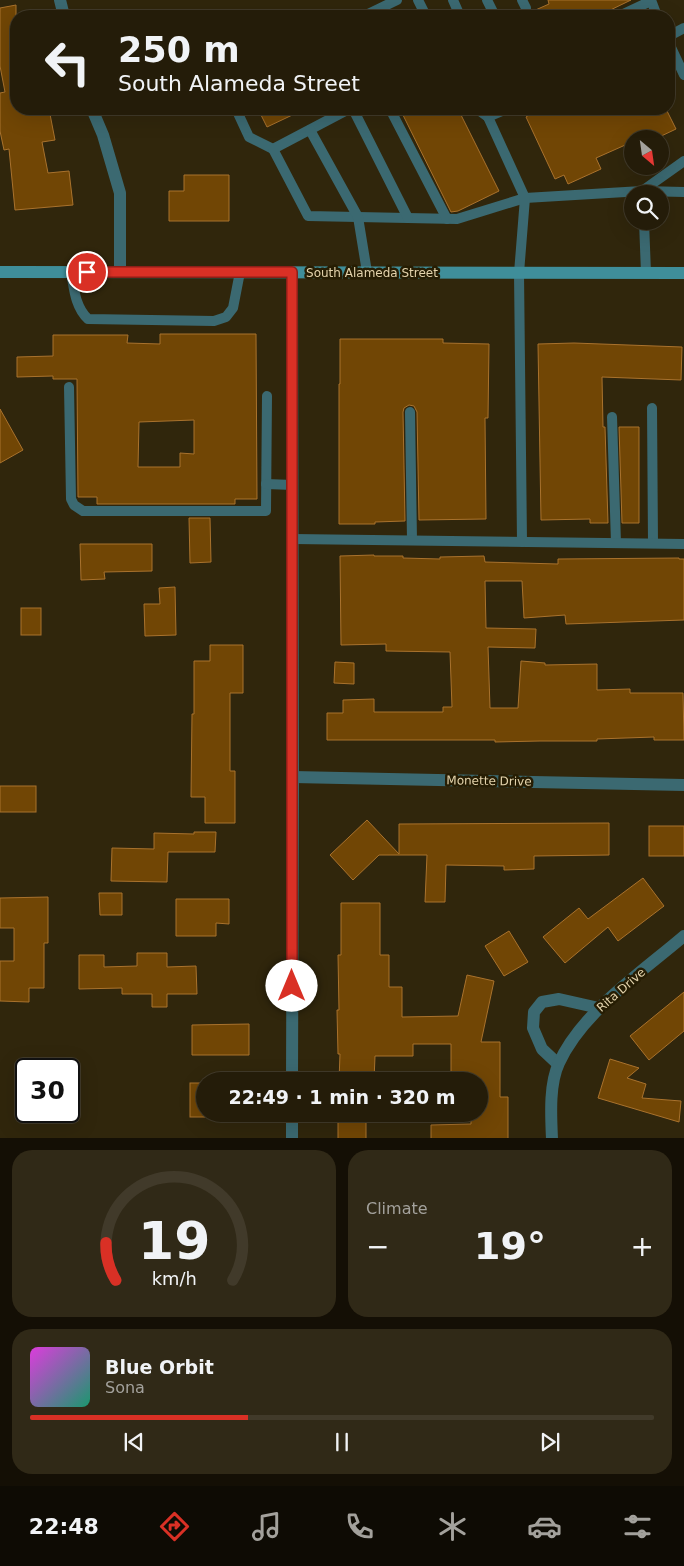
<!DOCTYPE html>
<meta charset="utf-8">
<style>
:root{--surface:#241c09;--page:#302917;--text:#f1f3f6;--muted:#a3a19c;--line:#413a2a;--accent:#d93025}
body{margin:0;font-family:"DejaVu Sans",sans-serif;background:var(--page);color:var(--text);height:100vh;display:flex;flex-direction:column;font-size:19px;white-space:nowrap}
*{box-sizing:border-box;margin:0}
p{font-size:16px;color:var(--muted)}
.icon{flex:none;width:28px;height:28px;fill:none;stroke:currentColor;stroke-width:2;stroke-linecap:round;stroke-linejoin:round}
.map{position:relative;height:1138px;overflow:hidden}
.panel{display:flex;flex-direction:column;gap:12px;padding:12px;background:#140f05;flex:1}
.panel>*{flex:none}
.top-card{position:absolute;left:10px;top:10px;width:665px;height:105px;border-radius:20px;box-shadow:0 5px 20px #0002,0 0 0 1px var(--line);background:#241c09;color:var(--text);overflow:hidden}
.needle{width:32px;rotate:151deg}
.buttons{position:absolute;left:624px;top:130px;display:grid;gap:10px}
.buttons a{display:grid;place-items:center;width:45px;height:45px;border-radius:50%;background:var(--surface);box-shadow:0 5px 20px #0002,0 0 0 1px var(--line);font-size:25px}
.speed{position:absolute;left:15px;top:1058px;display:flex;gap:10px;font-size:25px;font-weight:700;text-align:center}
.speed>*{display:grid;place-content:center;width:65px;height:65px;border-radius:50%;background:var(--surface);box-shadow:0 5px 20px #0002,0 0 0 1px var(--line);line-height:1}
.speed .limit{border:2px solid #111;border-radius:8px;background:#fff;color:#111}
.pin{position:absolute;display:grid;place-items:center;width:42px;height:42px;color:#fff;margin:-21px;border:2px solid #fff;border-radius:50%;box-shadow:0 1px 5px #0007}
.me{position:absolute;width:55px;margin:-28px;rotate:0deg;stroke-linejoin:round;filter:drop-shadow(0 0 4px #0008)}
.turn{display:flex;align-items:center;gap:18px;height:105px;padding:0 25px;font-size:22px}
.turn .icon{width:65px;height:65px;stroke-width:2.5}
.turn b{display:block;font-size:35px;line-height:42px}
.big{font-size:38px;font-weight:600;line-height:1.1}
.panel .tile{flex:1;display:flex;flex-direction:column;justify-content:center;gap:8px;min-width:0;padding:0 18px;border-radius:20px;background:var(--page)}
.panel .dial{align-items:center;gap:0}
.dial svg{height:130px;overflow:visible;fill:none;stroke:var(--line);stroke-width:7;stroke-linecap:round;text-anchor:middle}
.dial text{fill:var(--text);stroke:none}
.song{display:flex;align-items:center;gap:15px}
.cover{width:60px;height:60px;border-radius:8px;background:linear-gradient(135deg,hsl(300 70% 55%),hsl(160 70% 35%))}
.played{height:5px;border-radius:2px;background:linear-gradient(90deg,var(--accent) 35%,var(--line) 35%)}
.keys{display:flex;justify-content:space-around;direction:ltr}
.heat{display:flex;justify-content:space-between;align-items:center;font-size:28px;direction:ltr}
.panel .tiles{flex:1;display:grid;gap:12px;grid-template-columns:1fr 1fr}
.tile:last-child{grid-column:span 2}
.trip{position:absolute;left:196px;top:1072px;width:292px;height:50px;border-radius:25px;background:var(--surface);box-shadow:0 5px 20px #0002,0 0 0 1px var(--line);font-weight:600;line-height:50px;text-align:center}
.menu{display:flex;height:80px;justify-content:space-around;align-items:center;background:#0e0b04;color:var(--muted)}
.menu .icon{width:35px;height:35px}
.menu .active{color:var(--accent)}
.menu b{font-size:22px;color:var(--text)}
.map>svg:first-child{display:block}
.building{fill:#714605;stroke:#a9722d;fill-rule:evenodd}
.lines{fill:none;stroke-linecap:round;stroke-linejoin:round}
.service{stroke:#3b6971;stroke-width:10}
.minor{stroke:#3b6971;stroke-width:12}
.secondary{stroke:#3f8e9a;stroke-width:12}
.route-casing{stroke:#8d1f18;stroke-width:12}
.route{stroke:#d93025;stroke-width:9}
.labels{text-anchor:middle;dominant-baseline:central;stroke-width:5;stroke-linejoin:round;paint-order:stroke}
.street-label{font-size:12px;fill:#e3d3ac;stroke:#261d03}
</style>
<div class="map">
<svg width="684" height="1139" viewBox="0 0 684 1139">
<rect width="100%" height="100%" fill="#30260c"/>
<g class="building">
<path d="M548,0h83l-33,16h-76l27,-12z"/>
<path d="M16,5v104h33l6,31 -13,2 6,31 21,-2 4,34 -58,5 -6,-61 -5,1 -4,-19v-38l5,-1 -5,-26v-58z"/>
<path d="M258,109h47l-38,18z"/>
<path d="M400,109h58l41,82 -41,20 -7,1z"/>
<path d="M538,109h128l10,20 -21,10h-23v3l-36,16 5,11 -33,15 -4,-9 -9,4 -29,-62z"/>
<path d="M184,175h45v46h-60v-30h15z"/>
<path d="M160,334h96l1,165h-22v5h-138v-7h-19l-1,-118h-24v-3l-36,1v-20l36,-1v-21h75l-1,8 33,1zM194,420v34l-14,-1v14h-42l1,-45z"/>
<path d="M340,339h103v4l46,1 -1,74h-3l1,101 -67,1 -2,-108 -3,-6 -5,-1 -5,3 -1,4 2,109 -30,1v2h-36v-140h1z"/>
<path d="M574,343l108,4 -1,33 -79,-3 1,50h2l3,96h-18v-4l-49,1 -3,-176z"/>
<path d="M0,409l23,41 -23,13z"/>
<path d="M619,427h20v96h-17z"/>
<path d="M189,518h21l1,44 -21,1z"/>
<path d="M80,544h72v27l-48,1 1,7 -24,1z"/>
<path d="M374,555v1h29v2l37,1v-2l44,-1 1,6 73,2v-5l121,-1v1h5v61l-118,4 -1,-9 -41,3 -2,-37h-37l1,47 50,1 -1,19 -47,-1 2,61h28l3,-47 24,2v2l52,-1v26l33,-1v4h53l1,47h-30v-3l-57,2v2h-57l-45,1v-2h-168v-27h16v-13l31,-1v13h69v-5h9l-2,-55 -64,-1v-7l-45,1 -1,-89z"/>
<path d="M175,587l1,48 -31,1 -1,-32h16l-1,-16z"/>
<rect x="21" y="608" width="20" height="27"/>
<path d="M210,645h33v48h-13v78h5v52h-30v-26h-14l1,-83h2v-53h16z"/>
<path d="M335,662l19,1v21l-20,-1z"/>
<rect x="0" y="786" width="36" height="26"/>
<path d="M367,820l32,34v-30l210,-1v32l-75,1v13l-30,1v-4l-58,-1 -1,37h-20l2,-47h-48l-26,25 -23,-25z"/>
<rect x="649" y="826" width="35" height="30"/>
<path d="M194,832h22l-1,20h-47l-1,30 -56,-1 1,-33 42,1v-16l40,1z"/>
<path d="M643,878l21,28 -46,35 -10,-14 -43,36 -22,-26 36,-29 9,11z"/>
<path d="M99,893h23v22h-22z"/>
<path d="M48,897v46h-4v45h-15v14l-29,-1v-40h14v-33h-14v-30z"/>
<path d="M176,899h53v25l-13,-1v13h-40z"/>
<path d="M341,903h39v52h9v32h13v30l56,-1 9,-41 27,6 -13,61h19v55h8v42h-77v-14l40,-1v-10h9v-33h-29v-37h-38v12h-38l-1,25h-35l1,-27h-2l-1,-44h2l-1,-55h3z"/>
<path d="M509,931l19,31 -24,14 -19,-30z"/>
<path d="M137,953h30v14l29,-1 1,28h-30v13h-15v-13h-30v-6l-43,1v-34h25v12l33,-1z"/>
<path d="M684,992v39l-35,29 -19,-24z"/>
<path d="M249,1024v31h-57v-30z"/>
<path d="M610,1059l29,9 -12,10 19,6 -4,14 39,3 -2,21 -81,-24z"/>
<rect x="190" y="1083" width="15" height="34"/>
<rect x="338" y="1119" width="28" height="20"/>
</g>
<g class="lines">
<g class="service">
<path d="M418,0l8,16"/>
<path d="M453,0l7,16"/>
<path d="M487,0l8,16"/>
<path d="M522,0l4,8"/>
<path d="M651,0l6,16"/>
<path d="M364,16l33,-16"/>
<path d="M619,16l32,-15"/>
<path d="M669,36l15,-8"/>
<path d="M669,43l15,32"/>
<path d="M236,109l13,28 24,12"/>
<path d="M349,109l-76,40 35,67 149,3 68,-21 117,-7 42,-30"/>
<path d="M353,109l55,109"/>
<path d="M390,109l57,110"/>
<path d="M477,109l11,8 19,-8"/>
<path d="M488,109v8l37,81 -6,75 3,269"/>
<path d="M512,109l10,2 5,-2"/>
<path d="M310,130l48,87 9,55"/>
<path d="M642,193v-2l42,1"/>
<path d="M644,221l2,52"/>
<path d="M71,272c3,16 4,35 17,47l126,2 12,-4 7,-9 7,-36"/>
<path d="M69,387l2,112 3,6 9,6h183l1,-115"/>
<path d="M652,408l1,135"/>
<path d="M410,412l2,128"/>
<path d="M612,417l4,126"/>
<path d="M266,484l27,1"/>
<path d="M293,539l391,5"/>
</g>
<g class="minor">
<path d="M60,0l4,16"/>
<path d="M92,109l11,26 17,58v79"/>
<path d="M292,273l1,504 -1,304"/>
<path d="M293,777l391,8"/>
<path d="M558,1064l-16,-15 -9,-21 1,-16 8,-10 17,-3 40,9"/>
<path d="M292,1139v-25"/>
<path d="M552,1139c-1,-23 -3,-55 7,-76 23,-51 83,-91 125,-127"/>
</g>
<path class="secondary" d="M0,272l684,1"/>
</g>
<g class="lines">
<defs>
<path id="route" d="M87,272h205v714"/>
</defs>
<use href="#route" class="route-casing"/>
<use href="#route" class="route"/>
</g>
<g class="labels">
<g class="street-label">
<text x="372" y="273">South Alameda Street</text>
<text transform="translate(489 781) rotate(1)">Monette Drive</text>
<text transform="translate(621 990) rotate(-41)">Rita Drive</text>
</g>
</g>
</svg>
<div class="buttons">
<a><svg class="needle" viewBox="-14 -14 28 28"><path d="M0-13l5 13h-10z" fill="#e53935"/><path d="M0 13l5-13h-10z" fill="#a3a19c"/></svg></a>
<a><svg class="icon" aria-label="search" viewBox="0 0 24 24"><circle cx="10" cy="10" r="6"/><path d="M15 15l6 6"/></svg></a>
</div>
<div class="speed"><div class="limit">30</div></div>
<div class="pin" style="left:87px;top:272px;background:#d93025"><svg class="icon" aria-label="arrive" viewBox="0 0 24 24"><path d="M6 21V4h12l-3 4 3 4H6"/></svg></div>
<svg class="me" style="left:292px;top:986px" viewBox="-20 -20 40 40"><circle r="19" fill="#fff"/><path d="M0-13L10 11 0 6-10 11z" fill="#d93025"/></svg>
<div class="trip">22:49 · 1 min · 320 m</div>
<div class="top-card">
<div class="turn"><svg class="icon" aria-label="left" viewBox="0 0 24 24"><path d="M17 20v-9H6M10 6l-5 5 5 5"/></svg><div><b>250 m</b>South Alameda Street</div></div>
</div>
</div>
<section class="panel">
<div class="tiles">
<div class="tile dial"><svg viewBox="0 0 100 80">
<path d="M14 69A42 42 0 1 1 86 69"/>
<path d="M14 69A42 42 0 0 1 8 46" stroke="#d93025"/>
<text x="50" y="56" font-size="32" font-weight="700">19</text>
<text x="50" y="72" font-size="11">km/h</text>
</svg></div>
<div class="tile"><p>Climate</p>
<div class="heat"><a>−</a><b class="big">19°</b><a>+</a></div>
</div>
<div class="tile">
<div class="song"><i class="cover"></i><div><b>Blue Orbit</b><p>Sona</p></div></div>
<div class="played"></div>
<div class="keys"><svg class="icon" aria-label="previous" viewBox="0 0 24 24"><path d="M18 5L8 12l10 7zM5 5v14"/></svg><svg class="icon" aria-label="pause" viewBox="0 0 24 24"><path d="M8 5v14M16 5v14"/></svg><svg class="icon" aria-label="next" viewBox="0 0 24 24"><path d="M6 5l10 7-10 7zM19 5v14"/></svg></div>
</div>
</div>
</section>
<nav class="menu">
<b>22:48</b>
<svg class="icon active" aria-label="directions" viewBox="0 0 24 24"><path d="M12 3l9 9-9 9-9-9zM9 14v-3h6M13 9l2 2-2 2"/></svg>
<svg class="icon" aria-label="music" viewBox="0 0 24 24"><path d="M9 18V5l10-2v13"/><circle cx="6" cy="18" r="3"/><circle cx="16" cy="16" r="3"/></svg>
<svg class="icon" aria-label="phone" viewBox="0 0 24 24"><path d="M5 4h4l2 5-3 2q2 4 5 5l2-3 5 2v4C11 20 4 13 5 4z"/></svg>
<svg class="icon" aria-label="climate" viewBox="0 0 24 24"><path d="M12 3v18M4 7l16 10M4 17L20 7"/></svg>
<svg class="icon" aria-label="car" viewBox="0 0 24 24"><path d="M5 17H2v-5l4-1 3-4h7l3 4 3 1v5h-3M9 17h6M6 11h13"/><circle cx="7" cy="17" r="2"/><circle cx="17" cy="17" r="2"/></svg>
<svg class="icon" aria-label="filters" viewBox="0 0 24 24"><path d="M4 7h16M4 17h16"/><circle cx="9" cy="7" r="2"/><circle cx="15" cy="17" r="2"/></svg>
</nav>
